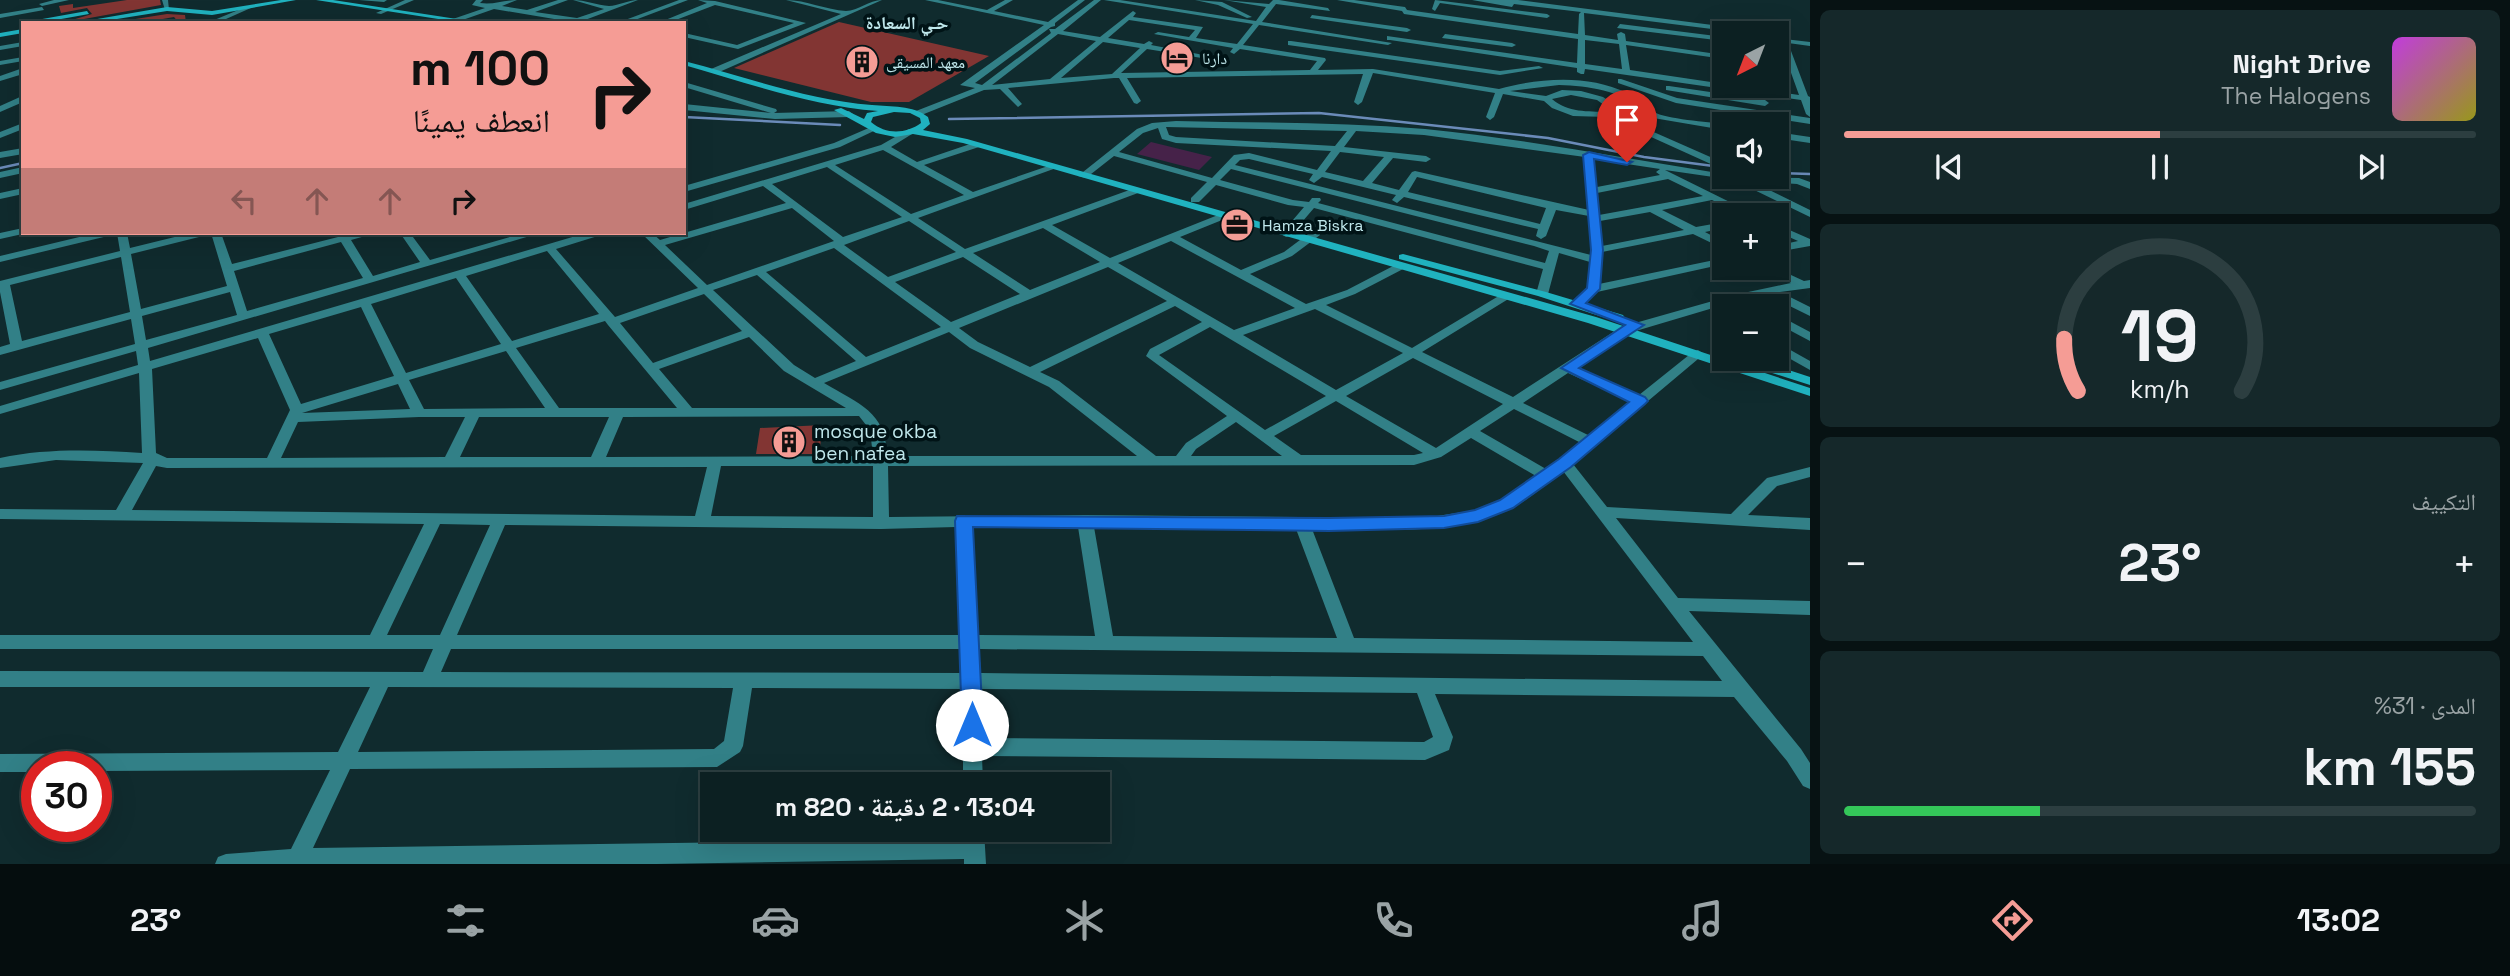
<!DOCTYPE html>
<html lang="ar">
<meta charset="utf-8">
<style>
:root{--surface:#0c2022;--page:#15282a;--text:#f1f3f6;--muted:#9aa3a5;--line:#2c3e40;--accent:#f59c95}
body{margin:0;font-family:"Space Grotesk","Noto Naskh Arabic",sans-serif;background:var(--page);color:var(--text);direction:rtl;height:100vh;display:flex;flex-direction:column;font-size:26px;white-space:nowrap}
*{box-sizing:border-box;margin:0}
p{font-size:23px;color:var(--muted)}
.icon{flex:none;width:38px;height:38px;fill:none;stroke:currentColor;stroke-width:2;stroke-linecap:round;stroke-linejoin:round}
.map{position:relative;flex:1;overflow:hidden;direction:ltr}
.side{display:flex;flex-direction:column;gap:10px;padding:10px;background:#071213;width:700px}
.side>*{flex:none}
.top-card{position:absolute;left:21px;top:21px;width:665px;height:214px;border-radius:0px;box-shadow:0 7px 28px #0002,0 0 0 2px var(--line);direction:rtl;background:#f59c95;color:#111;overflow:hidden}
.needle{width:46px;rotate:222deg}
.buttons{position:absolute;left:1712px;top:21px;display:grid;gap:14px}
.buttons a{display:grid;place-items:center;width:77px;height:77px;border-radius:0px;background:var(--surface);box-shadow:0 7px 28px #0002,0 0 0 2px var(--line);font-size:35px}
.speed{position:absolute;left:21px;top:751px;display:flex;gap:14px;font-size:35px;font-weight:700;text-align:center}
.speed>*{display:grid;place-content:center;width:91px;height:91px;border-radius:50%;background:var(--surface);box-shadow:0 7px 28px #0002,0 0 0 2px var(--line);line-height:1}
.speed .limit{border:10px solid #d22;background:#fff;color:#111}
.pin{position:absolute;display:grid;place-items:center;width:60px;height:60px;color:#fff;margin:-72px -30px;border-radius:50% 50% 50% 0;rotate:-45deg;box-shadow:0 0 7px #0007}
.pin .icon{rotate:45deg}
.me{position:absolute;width:77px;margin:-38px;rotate:0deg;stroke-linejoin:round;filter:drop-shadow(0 0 5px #0008)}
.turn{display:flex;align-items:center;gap:24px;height:147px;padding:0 21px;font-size:32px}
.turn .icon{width:91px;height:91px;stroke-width:2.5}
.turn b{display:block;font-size:49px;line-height:60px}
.lanes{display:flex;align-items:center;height:66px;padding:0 21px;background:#0003;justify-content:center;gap:35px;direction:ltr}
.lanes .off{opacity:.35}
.big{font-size:52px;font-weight:800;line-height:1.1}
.side .card{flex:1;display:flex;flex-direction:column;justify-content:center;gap:10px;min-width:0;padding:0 24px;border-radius:10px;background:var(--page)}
.side .dial{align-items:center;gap:0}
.dial svg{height:182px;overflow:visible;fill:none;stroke:var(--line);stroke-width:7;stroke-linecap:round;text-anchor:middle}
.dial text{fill:var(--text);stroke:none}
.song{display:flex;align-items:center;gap:21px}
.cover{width:84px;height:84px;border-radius:10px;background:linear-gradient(135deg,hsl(290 70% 55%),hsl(60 70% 35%))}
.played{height:7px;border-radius:4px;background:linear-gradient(90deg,var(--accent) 50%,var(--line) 50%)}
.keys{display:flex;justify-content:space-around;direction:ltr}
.heat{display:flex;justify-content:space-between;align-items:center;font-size:38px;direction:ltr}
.charge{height:10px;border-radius:5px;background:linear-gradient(90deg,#34c759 31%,var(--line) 0)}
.trip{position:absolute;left:700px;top:772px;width:410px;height:70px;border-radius:0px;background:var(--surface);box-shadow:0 7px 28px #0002,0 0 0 2px var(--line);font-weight:800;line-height:70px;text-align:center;direction:rtl}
.dock{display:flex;height:112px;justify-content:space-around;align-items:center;background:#050d0e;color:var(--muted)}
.dock .icon{width:49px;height:49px}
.dock .on{color:var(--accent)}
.dock b{font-size:32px;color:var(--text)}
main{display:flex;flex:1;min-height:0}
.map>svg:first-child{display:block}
.green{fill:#462249}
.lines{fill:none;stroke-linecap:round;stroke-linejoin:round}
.stream{stroke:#6b8bb9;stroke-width:2.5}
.building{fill:#823533}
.street{fill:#328087;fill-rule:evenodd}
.secondary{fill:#20b2bf;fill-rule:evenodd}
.route{fill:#1a73e8;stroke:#114b97;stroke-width:2}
.labels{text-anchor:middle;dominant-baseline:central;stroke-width:7;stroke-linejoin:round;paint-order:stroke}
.far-poi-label{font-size:16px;fill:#bfe7eb;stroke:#001316;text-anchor:start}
.far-neighbourhood-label{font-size:18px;font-weight:bold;fill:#bfe7eb;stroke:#001316}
.poi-label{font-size:19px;fill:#bfe7eb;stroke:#001316;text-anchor:start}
</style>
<main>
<section class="side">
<div class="card">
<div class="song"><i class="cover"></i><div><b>Night Drive</b><p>The Halogens</p></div></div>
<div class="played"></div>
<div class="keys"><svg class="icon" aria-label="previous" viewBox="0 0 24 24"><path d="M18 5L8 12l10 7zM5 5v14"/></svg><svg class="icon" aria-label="pause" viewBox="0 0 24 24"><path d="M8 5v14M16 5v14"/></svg><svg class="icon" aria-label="next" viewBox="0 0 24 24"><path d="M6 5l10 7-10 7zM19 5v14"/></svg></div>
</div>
<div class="card dial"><svg viewBox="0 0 100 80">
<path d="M14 69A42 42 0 1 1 86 69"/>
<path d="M14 69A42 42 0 0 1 8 46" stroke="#f59c95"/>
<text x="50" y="56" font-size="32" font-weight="700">19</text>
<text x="50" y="72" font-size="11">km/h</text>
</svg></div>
<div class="card"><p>التكييف</p>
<div class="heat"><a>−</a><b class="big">23°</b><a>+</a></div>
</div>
<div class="card"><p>المدى · 31%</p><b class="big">155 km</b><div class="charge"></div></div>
</section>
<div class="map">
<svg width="1810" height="864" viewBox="0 0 1810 864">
<rect width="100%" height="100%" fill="#102b2e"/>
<path class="green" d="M1151,142l61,15 -13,13 -62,-16z"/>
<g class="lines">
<g class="stream">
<path d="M684,117l156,8"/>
<path d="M949,119l370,-6 229,25 96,19 77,10"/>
<path d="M0,168l23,-5"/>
<path d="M1776,173l34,1"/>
</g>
</g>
<g class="building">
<path d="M127,0h33l1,5 -99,18 30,-9 -5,-6 -26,5 -2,-7 14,-2v4z"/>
<path d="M167,14l18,1 1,8h-7l-5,-6 -34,6h-30z"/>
<path d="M839,22l150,34 -80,46h-38l-137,-34z"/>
<path d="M823,425l-4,29h-63l4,-26z"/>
</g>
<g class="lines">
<g class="street">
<path d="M54,0h15l-27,6 -3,-2z"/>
<path d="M162,0h6l1,10h-4z"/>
<path d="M359,0h28l-3,2z"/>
<path d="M405,0h9l-33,14 -5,-1z"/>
<path d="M476,0h7l-3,3c14,2 24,-3 37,-3l-15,6 25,4 31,-10h10l-33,12 42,6 27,-9 -31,-9c12,0 24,5 36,6 9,0 19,-6 29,-6l-53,20 11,3h-18l-84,-14 -40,14h-8l1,-2 38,-13 -13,-3z"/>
<path d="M679,0h9l-61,23h-10z"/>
<path d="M698,0l17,1 91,22 -68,26 -54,-12v-4l53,12 57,-22 -79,-18 -47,18h-10l49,-20z"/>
<path d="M786,0c20,0 40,10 60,11 12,0 23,-11 36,-11l-165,73h-6v-4l130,-55z"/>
<path d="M925,0h13l49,10 18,-10h8l-19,11 54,11 30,-22h7l-30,23v3l-4,1 -76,56 7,2 69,-52 -2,-4h6l39,-29h7l-38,31 37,6 33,-26 3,2 -3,4 70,10 -7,11 41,6 16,-20 -149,-24h16l136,21 10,-14 -42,-7 45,4 4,-4h6l49,8 2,3 -54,-7 -14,18 130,21 -4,2 -129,-20 -16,20 82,13 1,2 -8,10 55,-1 126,20c40,-11 89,-15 128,4 11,5 17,14 27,19 11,7 55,10 70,12v6l-106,-18 -3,3 109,48v7l-117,-53 -34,-1 -21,-8 -8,-7 -41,-7 -9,23 -4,3 -4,-3 9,-24 -122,-20 -11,29 -4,3 -4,-3 9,-28 -236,4 14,23 -4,3 -3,-1 -15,-25h-5l-106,10 14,16 -4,3 -18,-18 -16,1 -65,26 -4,-3 1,-2 59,-23 -15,-3 84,-60zM1129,20l66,10 -6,7 -31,-5 -4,2 79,14 -3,4 4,2 6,-5 77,12 -7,9 -189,3 26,-24 79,13 4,-2 -79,-15 2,-2 -4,-2 -5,3 -36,-6zM1058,34l38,7 -46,38 -58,6zM1103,42l37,6 -28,26 -51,4zM1559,85c30,1 61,5 84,26l-25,-4 -15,-10 -22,-6 -19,-1 -16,6 -36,-5zM1571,95l26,5 14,10 -4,2c-19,-1 -39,1 -55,-13z"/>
<path d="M1195,0l27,2 30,15 -5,1 -29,-13z"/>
<path d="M1337,0h17l51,7 2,3 171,24 1,-20 2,-2 -67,-8 -2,3 -40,-7h46l241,31 4,2h-19l-160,-20 1,22 33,5 -1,-6 4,-2 4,2 1,7 98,14v4l-98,-14 4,25 169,25 -19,-53h-4v-4l34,4v4l-22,-3 20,53 2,1v20l-4,-3 -5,-14 -216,-31 -1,5h-3l-4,-2v-4l-187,-28h-3v-4l190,27 1,-24 -174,-25 -2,-3zM1585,40l34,4 3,25 -37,-5z"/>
<path d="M1435,0l112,14 3,2 -3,2 -107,-15 -5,8 -3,-2z"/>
<path d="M248,6l5,1 -36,16h-10z"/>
<path d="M42,7l2,3 -44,8v-4z"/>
<path d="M1312,15l95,13 4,2 -4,2 -97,-14z"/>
<path d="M1620,24l104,13v4l-107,-13z"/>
<path d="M1445,34l67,9 4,2 -4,2 -70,-9z"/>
<path d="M1291,41l209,30 39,-5 4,2 -43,7 -212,-30v-4z"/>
<path d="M23,42v4l-23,4v-4z"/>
<path d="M23,57v4l-23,4v-4z"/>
<path d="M20,69h3v5l-23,7v-5z"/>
<path d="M1621,79l56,19 133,20v6l-134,-21 -58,-20v-4z"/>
<path d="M684,82l92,27 1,2 -3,2 75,-2 4,3 -4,3 -74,2 -91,-9v-6l87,9 -87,-26z"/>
<path d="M1669,86l96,14 4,3 -4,3 -99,-16v-4z"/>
<path d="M20,97h3v5l-23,10v-6z"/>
<path d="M1176,121c83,2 166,1 249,8 100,10 199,29 299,45v3l75,1 11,4v7l-13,-5 -46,-3 59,29v7l-68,-33 -1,-3 -76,-11 91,45h-13l-31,-15 -50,10 34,17 28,-5v6l-19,4 19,10v7l-31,-15 -91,18 -3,32 125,-26v6l-127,28 -16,15 -4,1 -6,-4 16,-16 3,-26 -31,-9 -11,41 -6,3 -6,-3 7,-25 -229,-61 -24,28 -4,1 -5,-3 23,-27 -16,-2 -72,-20 -17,17h-8v-4l16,-16 -93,-26 -28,22 -8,-2 59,-47 15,-6zM1166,127l181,4 -12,15 -159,-9 -7,-2zM1158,128l4,11 14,4 155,8 -14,19 -68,-17 -15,2 -22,23 -93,-26 24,-19zM1356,131l68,4 161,22 4,53 -174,-39 -3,1 -13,18 -27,-7 21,-25 33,4 5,-3 -5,-3 -82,-9zM1340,152l44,5 -21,24 -38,-9zM1249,159l64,15 -4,6 5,3 8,-6 74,18 -4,5 5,3 7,-6 134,32 -2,7 5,3 5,-3 10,-26 33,6 2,39 -356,-90 5,-5zM1594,159l66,10 -4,3 4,3 -63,12zM1231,169l303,77 15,5 -4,12 -227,-60 3,-3 -1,-2h-8l-3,4 -16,-2 -73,-20zM1417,177l129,31 -6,16 -132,-32zM1668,179l35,17 -104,19 -2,-22zM1650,212l34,18 -82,16 -2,-25z"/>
<path d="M23,123v6l-23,9v-6z"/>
<path d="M871,127l7,2 -38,18 -156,45v-6l150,-43z"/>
<path d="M909,129l3,1v4l-21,13 26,15 56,-19h6v4l-55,18 49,27 78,-27 8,2 -141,51 47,31 170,-61 3,1v4l-86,32 58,33 113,-45 4,1v4l-47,19 61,33 43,-18 28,-21h8v4l-28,21 -42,18 56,30 41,-14 50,-26h8v4l-50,26 -29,11 86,43 90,-54h8v4l-88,54 91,45 108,-70 113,-32 57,-12 -29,-15h14l28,13 6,-1v8l-30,4 30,15v9l-43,-21 -27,5 -111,33 -52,34 62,28 55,-44 4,-1 6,4 -131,110 34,43 124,7 36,-36 43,-11v10l-33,9 -29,29 62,3v12l-194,-12 62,80 132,3v14l-121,-4 112,138 9,14v26l-7,-3 -16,-25 -53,-64 -299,-3 18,43 -4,13 -24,10 -443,-4 1,28h-20v-95l-211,-1 -9,58 -3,6 -23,15 -367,2 -37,79 651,-9v-9h20l2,34h-22v-5l-307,5h-442l3,-7 8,-3 65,-5 39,-79 -234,1v-5h-59v6h-37v-18l338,-2 32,-65h-370v-16l423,1 10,-23h-433v-14h370l54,-111 -424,-5v-10l116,1 27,-47 -87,-3 -56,8v-10c47,-10 94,-8 142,-5l-3,-80 -139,41v-8l138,-41 -2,-14 -136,39v-8l135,-38 -4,-25 -131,36v-8l10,-3 -10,-52v-11l120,-30 -3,-18h10l3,15 61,-15h17l-1,2 -76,19 10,55 86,-23 -16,-53h10l11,31 106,-27 -2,-4h34l-1,2 -18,5 22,36 47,-14 -20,-29h10l20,27 94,-27h16l-392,115 2,13 436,-128h16l-1,2 -45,14 59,68 83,-29 -57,-55h11l8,7 126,-37 -23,-17 -79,24v-6l197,-59zM883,150l81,45 -53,19 -76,-49zM827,167l75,50 -59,20 -71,-53zM792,208l42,33 -127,44 -42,-40zM909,221l47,31 -68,25 -44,-32zM1043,228l57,34 -70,28 -57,-37zM1171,241l124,67 -61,22 -116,-67zM341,242l22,36 -116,33 -13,-40zM834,248l107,79 -75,30 -100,-85zM547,251l52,63 -87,27 -46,-65zM121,257l9,55 -108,29 -12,-56zM963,257l57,37 -69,28 -56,-40zM1108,267l59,34 -137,66 -52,-25 -19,-14zM757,275l99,86 -41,17 -21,-13 -81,-75zM456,278l45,66 -95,29 -35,-69zM230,292l7,23 -91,25 -4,-24zM704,294l38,37 -89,32 -33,-40zM1175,306l27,16 -52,27 -4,7 81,60 -41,27 -10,13h-20l-97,-75 -19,-9zM361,307l33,69 -93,28 -32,-70zM1315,309l88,44 -67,37 -93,-55zM605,321l3,4 69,83h-118l-43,-60zM1210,327l116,69 -61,34 -106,-75zM949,332l21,16 79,39 88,69h-250c-1,-45 -28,-52 -63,-73zM749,337l35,34 62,37h-154l-33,-39zM258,338l32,72 -23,48h-100l-11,-5 -4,-84zM506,351l39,57 -121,1 -15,-29zM1413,358l90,46 -67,44 -90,-52zM1568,373l63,29 -41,34 -67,-33zM398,384l12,25 -108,4zM1336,401l87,52 -9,2h-113l-27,-19zM1514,409l67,34 -35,26 -66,-38zM859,416l11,14 3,26 -267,1 17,-40zM419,417h46l-20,40 -164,1 17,-36zM479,417h130l-18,40h-131zM1236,422l46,34h-91l5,-7zM1471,438l65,38 -34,24 -26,10 -52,8 -339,-3 -196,2 -1,-51 526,-1 27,-8zM156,466l11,2 540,-1 -12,49 -563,-6zM721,466h152v51l-162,-1zM1563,471l130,171 -339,-4 -42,-109c65,0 137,8 198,-20 19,-9 37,-26 53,-38zM440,524l50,1 -50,110h-53zM505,525l376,4 75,-2 5,108h-504zM972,527h106l17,109 -117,-1zM1094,527l202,2 41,109 -224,-2zM451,649h511l1,24 -522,-1zM979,649l724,7 19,25 -741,-8zM388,687l345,1 -9,53 -10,8 -356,3zM981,689l436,4 16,44 -9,5 -442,-4z"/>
<path d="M1776,132l34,5v6l-34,-5z"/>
<path d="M23,148v6l-23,4v-6z"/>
<path d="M23,167v6l-23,5v-6z"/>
<path d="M23,188v6l-23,5v-6z"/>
<path d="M1776,224l34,15v7l-34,6v-6l22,-5 -22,-10z"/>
<path d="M23,228v5h4l-27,6v-6z"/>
<path d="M96,233h17l-1,2 -112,27v-6z"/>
<path d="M1776,314l34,18v9l-34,-18z"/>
<path d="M1776,342l34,19v9l-34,-19z"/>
</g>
<g class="secondary">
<path d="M281,0h15l-84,15 -45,-4 -75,12h-18l93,-16 45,4z"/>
<path d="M316,0h17l150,23h-19z"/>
<path d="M87,11l2,3 -50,9h-16v2l-3,-2z"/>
<path d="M23,29v4l-23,4v-4z"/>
<path d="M684,61c62,16 124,39 188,44 19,2 41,0 56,12l2,7 -7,6 44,9 629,178 214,71v8l-222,-73 -625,-180 -50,-9 -18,3 -19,-4 -42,-23 7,-2 23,11 3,-6 11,-2c-66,-5 -131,-28 -194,-46zM894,112l16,1 10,5 1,5c-15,11 -35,12 -50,-1l2,-5z"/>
<path d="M1403,254l143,38 77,23 2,3 -2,3h-8l-77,-25 -139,-37v-4z"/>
<path d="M1737,359h18l55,18v8l-72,-23z"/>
</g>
</g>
<path class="route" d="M1589,152l43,10 -5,3 -33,-6 9,91 -3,39 -14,14 58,22 -65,43 66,29 3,4 -3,3 -74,63 -58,41 -35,14 -34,6 -115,3 -356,-4 10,198 -3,7 -8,3 -7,-3 -3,-7 -7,-204 2,-5 372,2 115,-2 31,-6 25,-10 59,-41 70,-57 -68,-34 64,-43 -55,-21 17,-16 4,-38 -8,-95z"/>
<defs>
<symbol id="hotel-disc" viewBox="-11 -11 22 22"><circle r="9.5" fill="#f59c95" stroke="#001316"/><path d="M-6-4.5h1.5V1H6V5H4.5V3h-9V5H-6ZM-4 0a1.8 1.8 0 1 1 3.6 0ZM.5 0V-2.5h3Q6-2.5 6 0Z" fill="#111"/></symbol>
<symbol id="building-disc" viewBox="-11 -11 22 22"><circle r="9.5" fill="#f59c95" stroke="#001316"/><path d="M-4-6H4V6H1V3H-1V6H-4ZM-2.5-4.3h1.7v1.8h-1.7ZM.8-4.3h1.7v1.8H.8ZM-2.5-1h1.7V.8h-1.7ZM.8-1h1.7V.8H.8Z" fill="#111"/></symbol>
<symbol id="office-disc" viewBox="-11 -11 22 22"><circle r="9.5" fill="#f59c95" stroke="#001316"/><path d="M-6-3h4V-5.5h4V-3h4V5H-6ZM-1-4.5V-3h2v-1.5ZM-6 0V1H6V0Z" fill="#111"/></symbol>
</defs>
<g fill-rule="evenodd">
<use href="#hotel-disc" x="1158" y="39" width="38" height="38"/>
<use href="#building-disc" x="843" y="43" width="38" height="38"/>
<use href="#office-disc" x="1218" y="206" width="38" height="38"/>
<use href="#building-disc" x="770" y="423" width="38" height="38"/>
</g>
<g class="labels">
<g class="far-poi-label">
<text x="1202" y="58">دارنا</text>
<text x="886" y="62">معهد المسيقى</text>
<text x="1262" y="225">Hamza Biskra</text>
</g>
<g class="far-neighbourhood-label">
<text x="907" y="22">حـي السعادة</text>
</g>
<g class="poi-label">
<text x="814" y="431">mosque okba<tspan x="814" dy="22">ben nafea</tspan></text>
</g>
</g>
</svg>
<div class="buttons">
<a><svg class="needle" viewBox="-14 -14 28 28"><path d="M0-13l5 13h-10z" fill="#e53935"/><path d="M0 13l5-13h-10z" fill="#9aa3a5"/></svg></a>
<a><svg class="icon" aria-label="sound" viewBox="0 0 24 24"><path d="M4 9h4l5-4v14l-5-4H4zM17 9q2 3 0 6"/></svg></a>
<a>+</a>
<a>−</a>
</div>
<div class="speed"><div class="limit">30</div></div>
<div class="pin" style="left:1627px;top:162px;background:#d93025"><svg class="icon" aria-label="arrive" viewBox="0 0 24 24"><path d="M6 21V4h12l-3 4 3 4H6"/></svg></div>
<svg class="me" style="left:972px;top:725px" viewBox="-20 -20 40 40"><circle r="19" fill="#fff"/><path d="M0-13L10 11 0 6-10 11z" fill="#1a73e8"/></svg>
<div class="trip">13:04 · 2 دقيقة · 820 m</div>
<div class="top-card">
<div class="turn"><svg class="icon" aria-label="right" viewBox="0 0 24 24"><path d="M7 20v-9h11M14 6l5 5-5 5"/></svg><div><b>100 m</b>انعطف يمينًا</div></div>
<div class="lanes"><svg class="icon off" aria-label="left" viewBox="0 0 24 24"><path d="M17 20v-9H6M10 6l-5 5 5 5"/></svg><svg class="icon off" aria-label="ahead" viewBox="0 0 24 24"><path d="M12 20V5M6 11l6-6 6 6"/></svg><svg class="icon off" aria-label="ahead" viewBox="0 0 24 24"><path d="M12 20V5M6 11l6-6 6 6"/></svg><svg class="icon" aria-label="right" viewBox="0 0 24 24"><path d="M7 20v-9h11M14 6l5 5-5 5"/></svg></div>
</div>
</div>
</main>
<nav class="dock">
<b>13:02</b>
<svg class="icon on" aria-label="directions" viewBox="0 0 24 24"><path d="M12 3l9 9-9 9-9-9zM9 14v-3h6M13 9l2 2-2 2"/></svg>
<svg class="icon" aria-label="music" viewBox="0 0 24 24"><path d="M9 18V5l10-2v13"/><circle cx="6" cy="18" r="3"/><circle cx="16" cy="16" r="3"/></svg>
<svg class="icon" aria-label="phone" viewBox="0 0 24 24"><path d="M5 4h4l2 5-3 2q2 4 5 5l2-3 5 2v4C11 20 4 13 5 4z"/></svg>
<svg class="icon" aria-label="climate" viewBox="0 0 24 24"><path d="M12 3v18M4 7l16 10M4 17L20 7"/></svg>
<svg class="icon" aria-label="car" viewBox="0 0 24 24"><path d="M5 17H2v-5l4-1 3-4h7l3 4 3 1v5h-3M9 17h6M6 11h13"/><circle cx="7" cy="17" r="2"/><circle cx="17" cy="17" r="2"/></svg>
<svg class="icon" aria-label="filters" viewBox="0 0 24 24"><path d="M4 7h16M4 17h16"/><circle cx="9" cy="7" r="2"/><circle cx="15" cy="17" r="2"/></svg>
<b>23°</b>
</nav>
